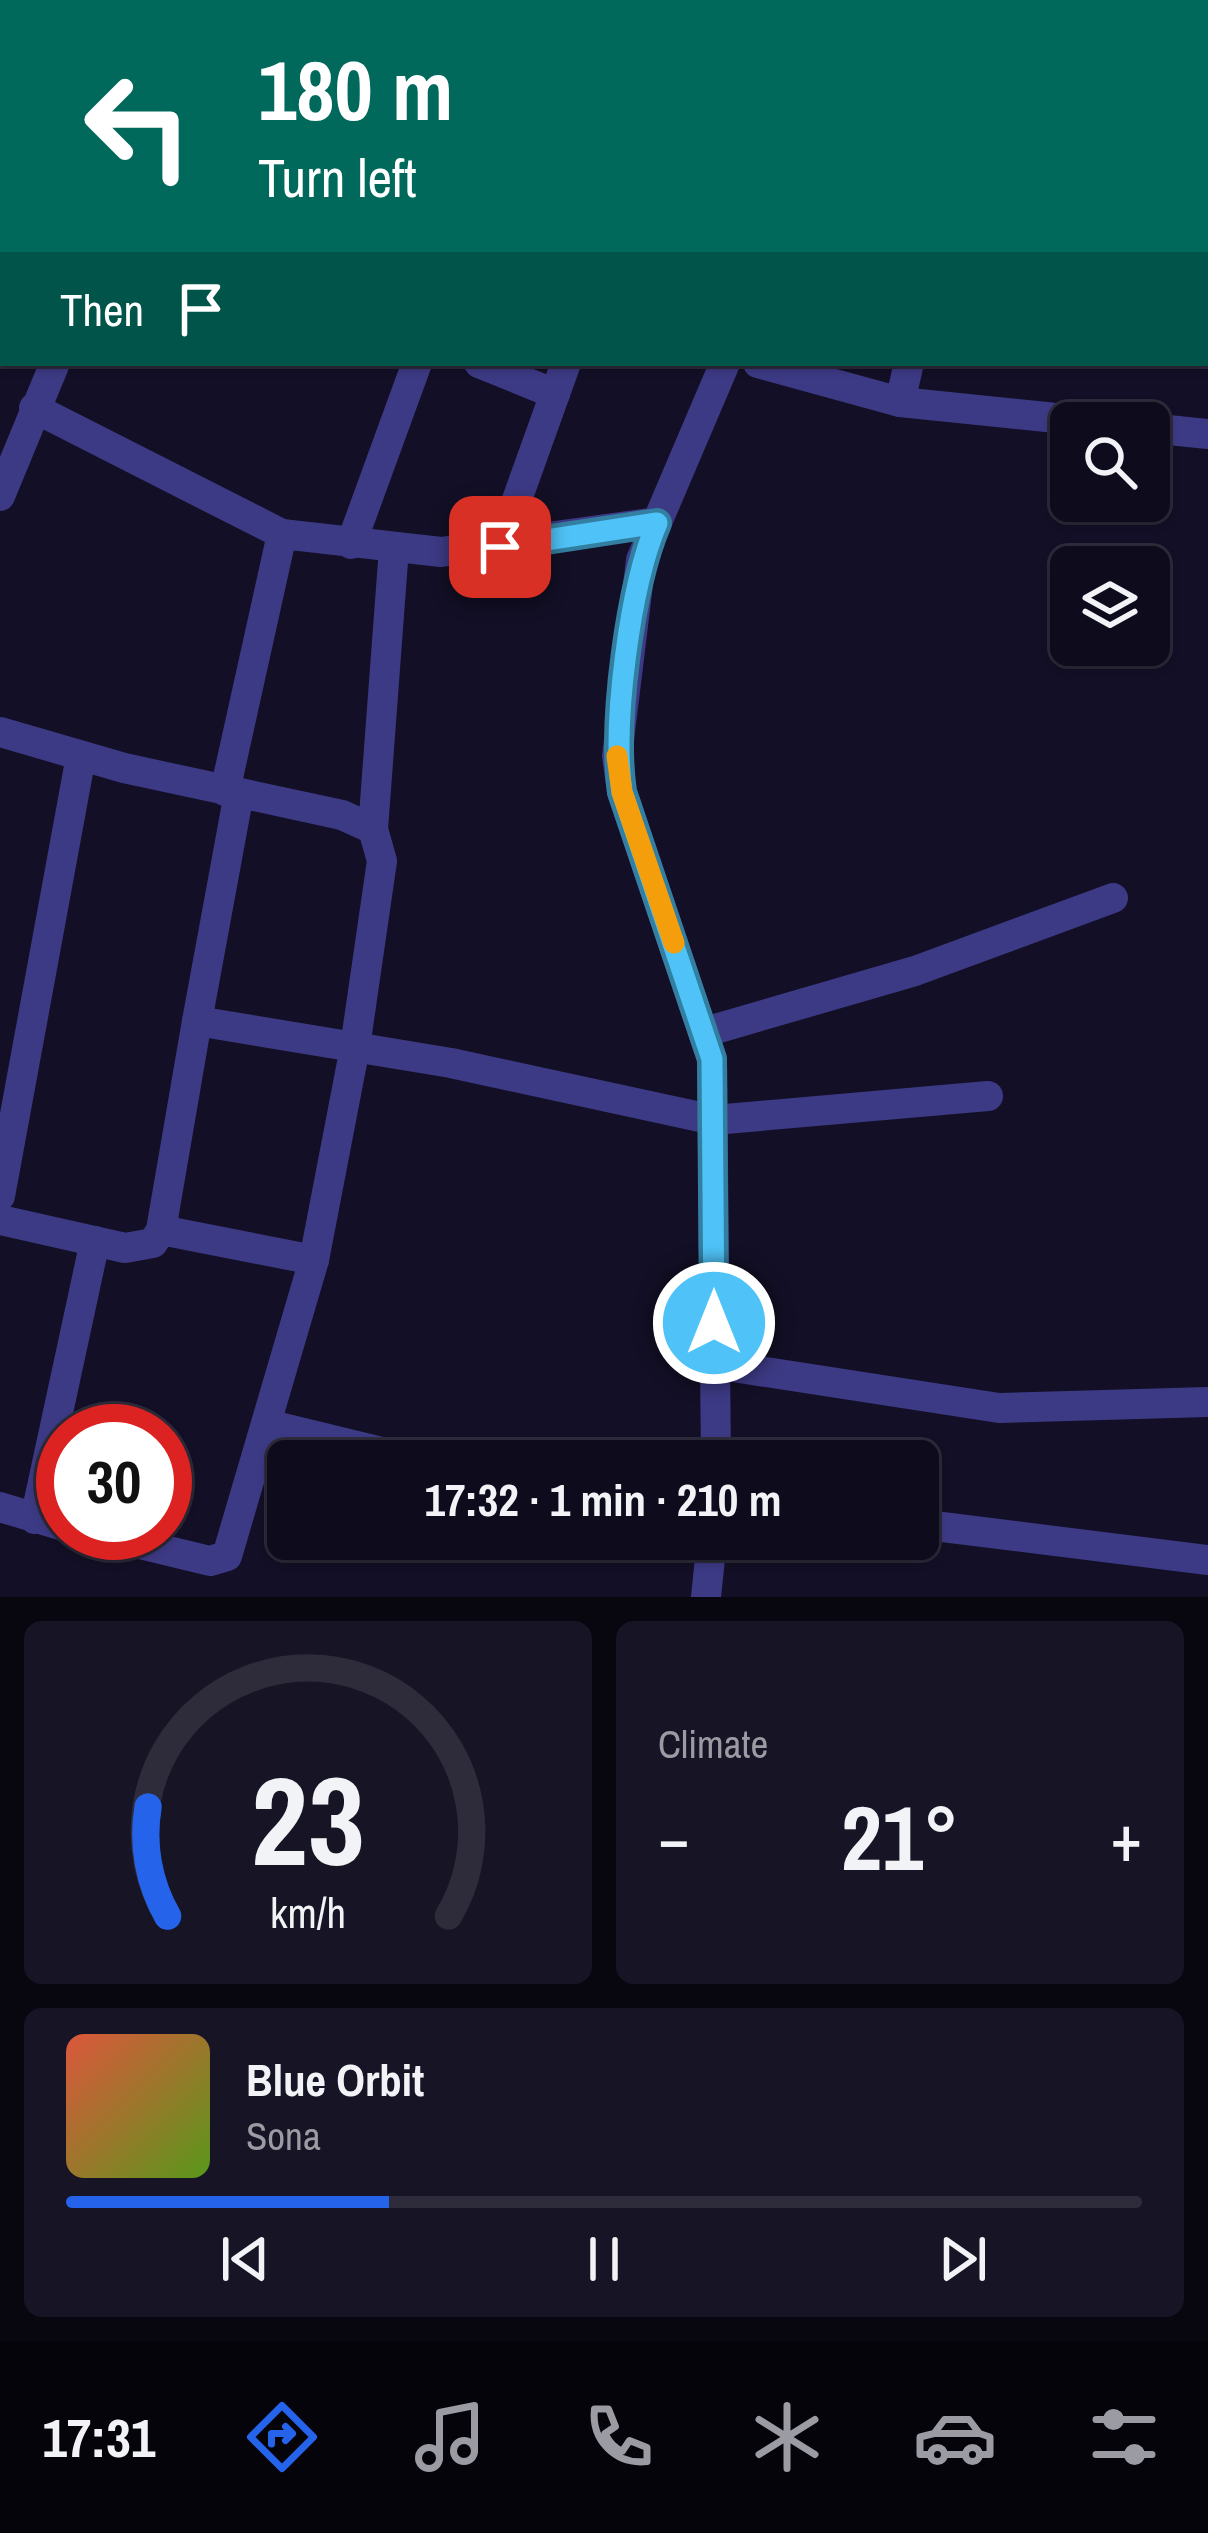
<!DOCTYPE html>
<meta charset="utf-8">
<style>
:root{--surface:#0e0b1c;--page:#171425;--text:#f1f3f6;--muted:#9b9ba3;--line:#2e2b3b;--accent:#2563eb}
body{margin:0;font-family:"Archivo Narrow",sans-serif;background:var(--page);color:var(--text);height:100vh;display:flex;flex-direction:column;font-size:45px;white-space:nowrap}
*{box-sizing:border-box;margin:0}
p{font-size:39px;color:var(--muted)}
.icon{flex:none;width:66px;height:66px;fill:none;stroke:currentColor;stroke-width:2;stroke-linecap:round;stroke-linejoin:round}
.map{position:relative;height:1597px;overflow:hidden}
.sheet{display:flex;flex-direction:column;gap:24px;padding:24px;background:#08060f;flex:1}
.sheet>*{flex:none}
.hud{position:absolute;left:0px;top:0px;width:1209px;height:366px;box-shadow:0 3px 9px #0004,0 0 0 3px var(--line);background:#00695c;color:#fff;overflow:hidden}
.fabs{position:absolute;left:1050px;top:402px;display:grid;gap:24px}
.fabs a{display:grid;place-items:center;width:120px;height:120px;border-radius:18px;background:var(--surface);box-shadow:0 3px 9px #0004,0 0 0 3px var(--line);font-size:60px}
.speed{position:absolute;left:36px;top:1404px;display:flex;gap:24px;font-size:60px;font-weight:700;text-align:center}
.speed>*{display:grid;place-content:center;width:156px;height:156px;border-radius:50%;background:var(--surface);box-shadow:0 3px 9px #0004,0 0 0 3px var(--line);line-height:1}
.speed .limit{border:18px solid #d22;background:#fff;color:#111}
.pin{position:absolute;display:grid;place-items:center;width:102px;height:102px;color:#fff;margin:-51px;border-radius:24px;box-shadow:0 6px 18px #0006}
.me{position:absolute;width:132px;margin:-66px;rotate:0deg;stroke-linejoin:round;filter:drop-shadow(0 0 9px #0008)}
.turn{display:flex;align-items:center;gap:42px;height:252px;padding:0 60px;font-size:54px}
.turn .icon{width:156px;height:156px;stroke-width:2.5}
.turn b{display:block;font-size:84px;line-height:102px}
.then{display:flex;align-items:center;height:114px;padding:0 60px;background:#0003;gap:24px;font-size:45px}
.big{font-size:90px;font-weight:700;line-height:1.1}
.sheet .card{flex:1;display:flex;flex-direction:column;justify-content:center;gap:18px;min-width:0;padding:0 42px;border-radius:18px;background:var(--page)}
.sheet .dial{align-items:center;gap:0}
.dial svg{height:312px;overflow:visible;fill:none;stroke:var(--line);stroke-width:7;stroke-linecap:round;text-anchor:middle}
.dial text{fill:var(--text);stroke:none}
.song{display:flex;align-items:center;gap:36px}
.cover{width:144px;height:144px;border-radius:18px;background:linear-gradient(135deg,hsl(10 70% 55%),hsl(90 70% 35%))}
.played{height:12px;border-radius:6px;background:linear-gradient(90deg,var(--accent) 30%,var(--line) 30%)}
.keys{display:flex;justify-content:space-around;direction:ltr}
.heat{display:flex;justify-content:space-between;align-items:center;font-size:66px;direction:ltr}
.sheet .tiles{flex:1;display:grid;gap:24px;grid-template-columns:1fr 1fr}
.card:last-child{grid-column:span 2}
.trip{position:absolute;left:267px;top:1440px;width:672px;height:120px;border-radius:18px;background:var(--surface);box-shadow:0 3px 9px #0004,0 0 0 3px var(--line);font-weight:700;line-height:120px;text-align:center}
.dock{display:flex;height:192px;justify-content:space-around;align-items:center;background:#06040b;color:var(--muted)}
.dock .icon{width:84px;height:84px}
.dock .active{color:var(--accent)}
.dock b{font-size:54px;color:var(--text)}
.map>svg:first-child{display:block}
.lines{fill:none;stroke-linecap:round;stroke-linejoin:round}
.minor{stroke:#3d3a85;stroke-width:30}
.route-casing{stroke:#337fa1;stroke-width:30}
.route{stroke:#4fc3f7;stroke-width:21}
.slow{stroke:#f59e0b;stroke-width:21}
</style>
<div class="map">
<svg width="1208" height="1597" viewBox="0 0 1208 1597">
<rect width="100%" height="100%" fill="#130f26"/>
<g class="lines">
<g class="minor">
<path d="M192,0l8,3"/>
<path d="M43,3l1,-3"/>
<path d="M553,3l1,-3"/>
<path d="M712,3l2,-3"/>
<path d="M875,3l2,-3"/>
<path d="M1046,3l1,-3"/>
<path d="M0,94l3,-6"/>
<path d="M1206,104l2,-4"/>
<path d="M1206,301h2"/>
<path d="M479,363l76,31"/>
<path d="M758,363l142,39 204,21"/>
<path d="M900,402l9,-39"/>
<path d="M34,408l248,126"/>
<path d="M1149,428l59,6"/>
<path d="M0,496l55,-133"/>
<path d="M351,544l66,-181"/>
<path d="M500,547l66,-184"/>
<path d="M0,732l124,36 218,47 31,14 9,32 -27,186 -41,213 -87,296 -17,5 -116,-28"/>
<path d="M225,791l57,-257 159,18 216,-30"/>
<path d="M239,793l-42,228 254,42 263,57 274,-24"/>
<path d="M373,829l21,-281"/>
<path d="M705,1032l210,-61 198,-73"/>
<path d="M0,1196l81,-440"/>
<path d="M0,1220l125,28 28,-5 8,-13 36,-209"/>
<path d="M161,1230l153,30"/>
<path d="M714,1364l285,44 209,-6"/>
<path d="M267,1424l115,28 121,9"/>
<path d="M716,1461l-4,-402 -90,-267 -5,-36 24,-196 84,-197"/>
<path d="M0,1507l63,19"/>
<path d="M35,1519l60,-278"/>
<path d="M918,1524l290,36"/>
<path d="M706,1597l6,-58"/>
</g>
</g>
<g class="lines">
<defs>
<path id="route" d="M500,547l157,-24c-27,63 -45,200 -35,269l90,267 2,264"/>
</defs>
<use href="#route" class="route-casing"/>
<use href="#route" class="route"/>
<path class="slow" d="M617,756l5,36 52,151"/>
</g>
</svg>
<div class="fabs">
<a><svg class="icon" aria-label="search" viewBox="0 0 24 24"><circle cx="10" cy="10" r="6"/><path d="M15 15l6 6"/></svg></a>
<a><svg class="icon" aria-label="layers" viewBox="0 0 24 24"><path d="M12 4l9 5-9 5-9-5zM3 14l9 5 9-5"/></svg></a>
</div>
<div class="speed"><div class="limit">30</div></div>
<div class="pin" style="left:500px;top:547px;background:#d93025"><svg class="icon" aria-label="arrive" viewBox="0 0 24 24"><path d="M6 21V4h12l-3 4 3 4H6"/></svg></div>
<svg class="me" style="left:714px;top:1323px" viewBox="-20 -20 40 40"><circle r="17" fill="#4fc3f7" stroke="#fff" stroke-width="3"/><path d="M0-11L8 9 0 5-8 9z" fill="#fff"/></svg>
<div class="trip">17:32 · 1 min · 210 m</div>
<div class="hud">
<div class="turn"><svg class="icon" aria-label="left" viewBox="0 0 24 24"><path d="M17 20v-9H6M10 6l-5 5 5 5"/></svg><div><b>180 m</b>Turn left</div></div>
<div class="then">Then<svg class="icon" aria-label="arrive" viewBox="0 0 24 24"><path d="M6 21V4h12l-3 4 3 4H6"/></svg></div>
</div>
</div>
<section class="sheet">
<div class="tiles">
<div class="card dial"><svg viewBox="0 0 100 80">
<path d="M14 69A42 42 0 1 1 86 69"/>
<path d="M14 69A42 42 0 0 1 9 41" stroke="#2563eb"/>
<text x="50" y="56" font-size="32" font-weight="700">23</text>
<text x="50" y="72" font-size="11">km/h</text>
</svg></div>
<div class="card"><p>Climate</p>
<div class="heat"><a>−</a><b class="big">21°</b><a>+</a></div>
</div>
<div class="card">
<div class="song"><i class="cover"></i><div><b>Blue Orbit</b><p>Sona</p></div></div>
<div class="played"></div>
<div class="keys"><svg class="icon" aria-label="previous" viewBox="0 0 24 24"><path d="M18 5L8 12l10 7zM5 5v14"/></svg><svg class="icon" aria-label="pause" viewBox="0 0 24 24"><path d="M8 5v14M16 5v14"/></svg><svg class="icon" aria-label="next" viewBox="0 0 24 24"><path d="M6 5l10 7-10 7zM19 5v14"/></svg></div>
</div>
</div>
</section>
<nav class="dock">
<b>17:31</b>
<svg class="icon active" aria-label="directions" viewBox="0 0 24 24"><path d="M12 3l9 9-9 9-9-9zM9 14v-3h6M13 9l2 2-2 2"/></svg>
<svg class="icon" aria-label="music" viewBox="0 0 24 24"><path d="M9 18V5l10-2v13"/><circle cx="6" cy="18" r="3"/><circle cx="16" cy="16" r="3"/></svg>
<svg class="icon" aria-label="phone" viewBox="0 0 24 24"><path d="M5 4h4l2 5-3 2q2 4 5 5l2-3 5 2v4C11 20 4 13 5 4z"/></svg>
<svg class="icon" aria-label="climate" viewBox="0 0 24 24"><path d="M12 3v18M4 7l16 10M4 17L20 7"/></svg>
<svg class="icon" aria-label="car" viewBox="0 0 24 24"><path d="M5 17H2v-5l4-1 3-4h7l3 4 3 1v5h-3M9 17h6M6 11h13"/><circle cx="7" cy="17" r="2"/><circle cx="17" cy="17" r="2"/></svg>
<svg class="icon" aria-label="filters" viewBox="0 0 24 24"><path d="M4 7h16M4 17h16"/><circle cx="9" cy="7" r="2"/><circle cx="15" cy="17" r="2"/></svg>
</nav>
